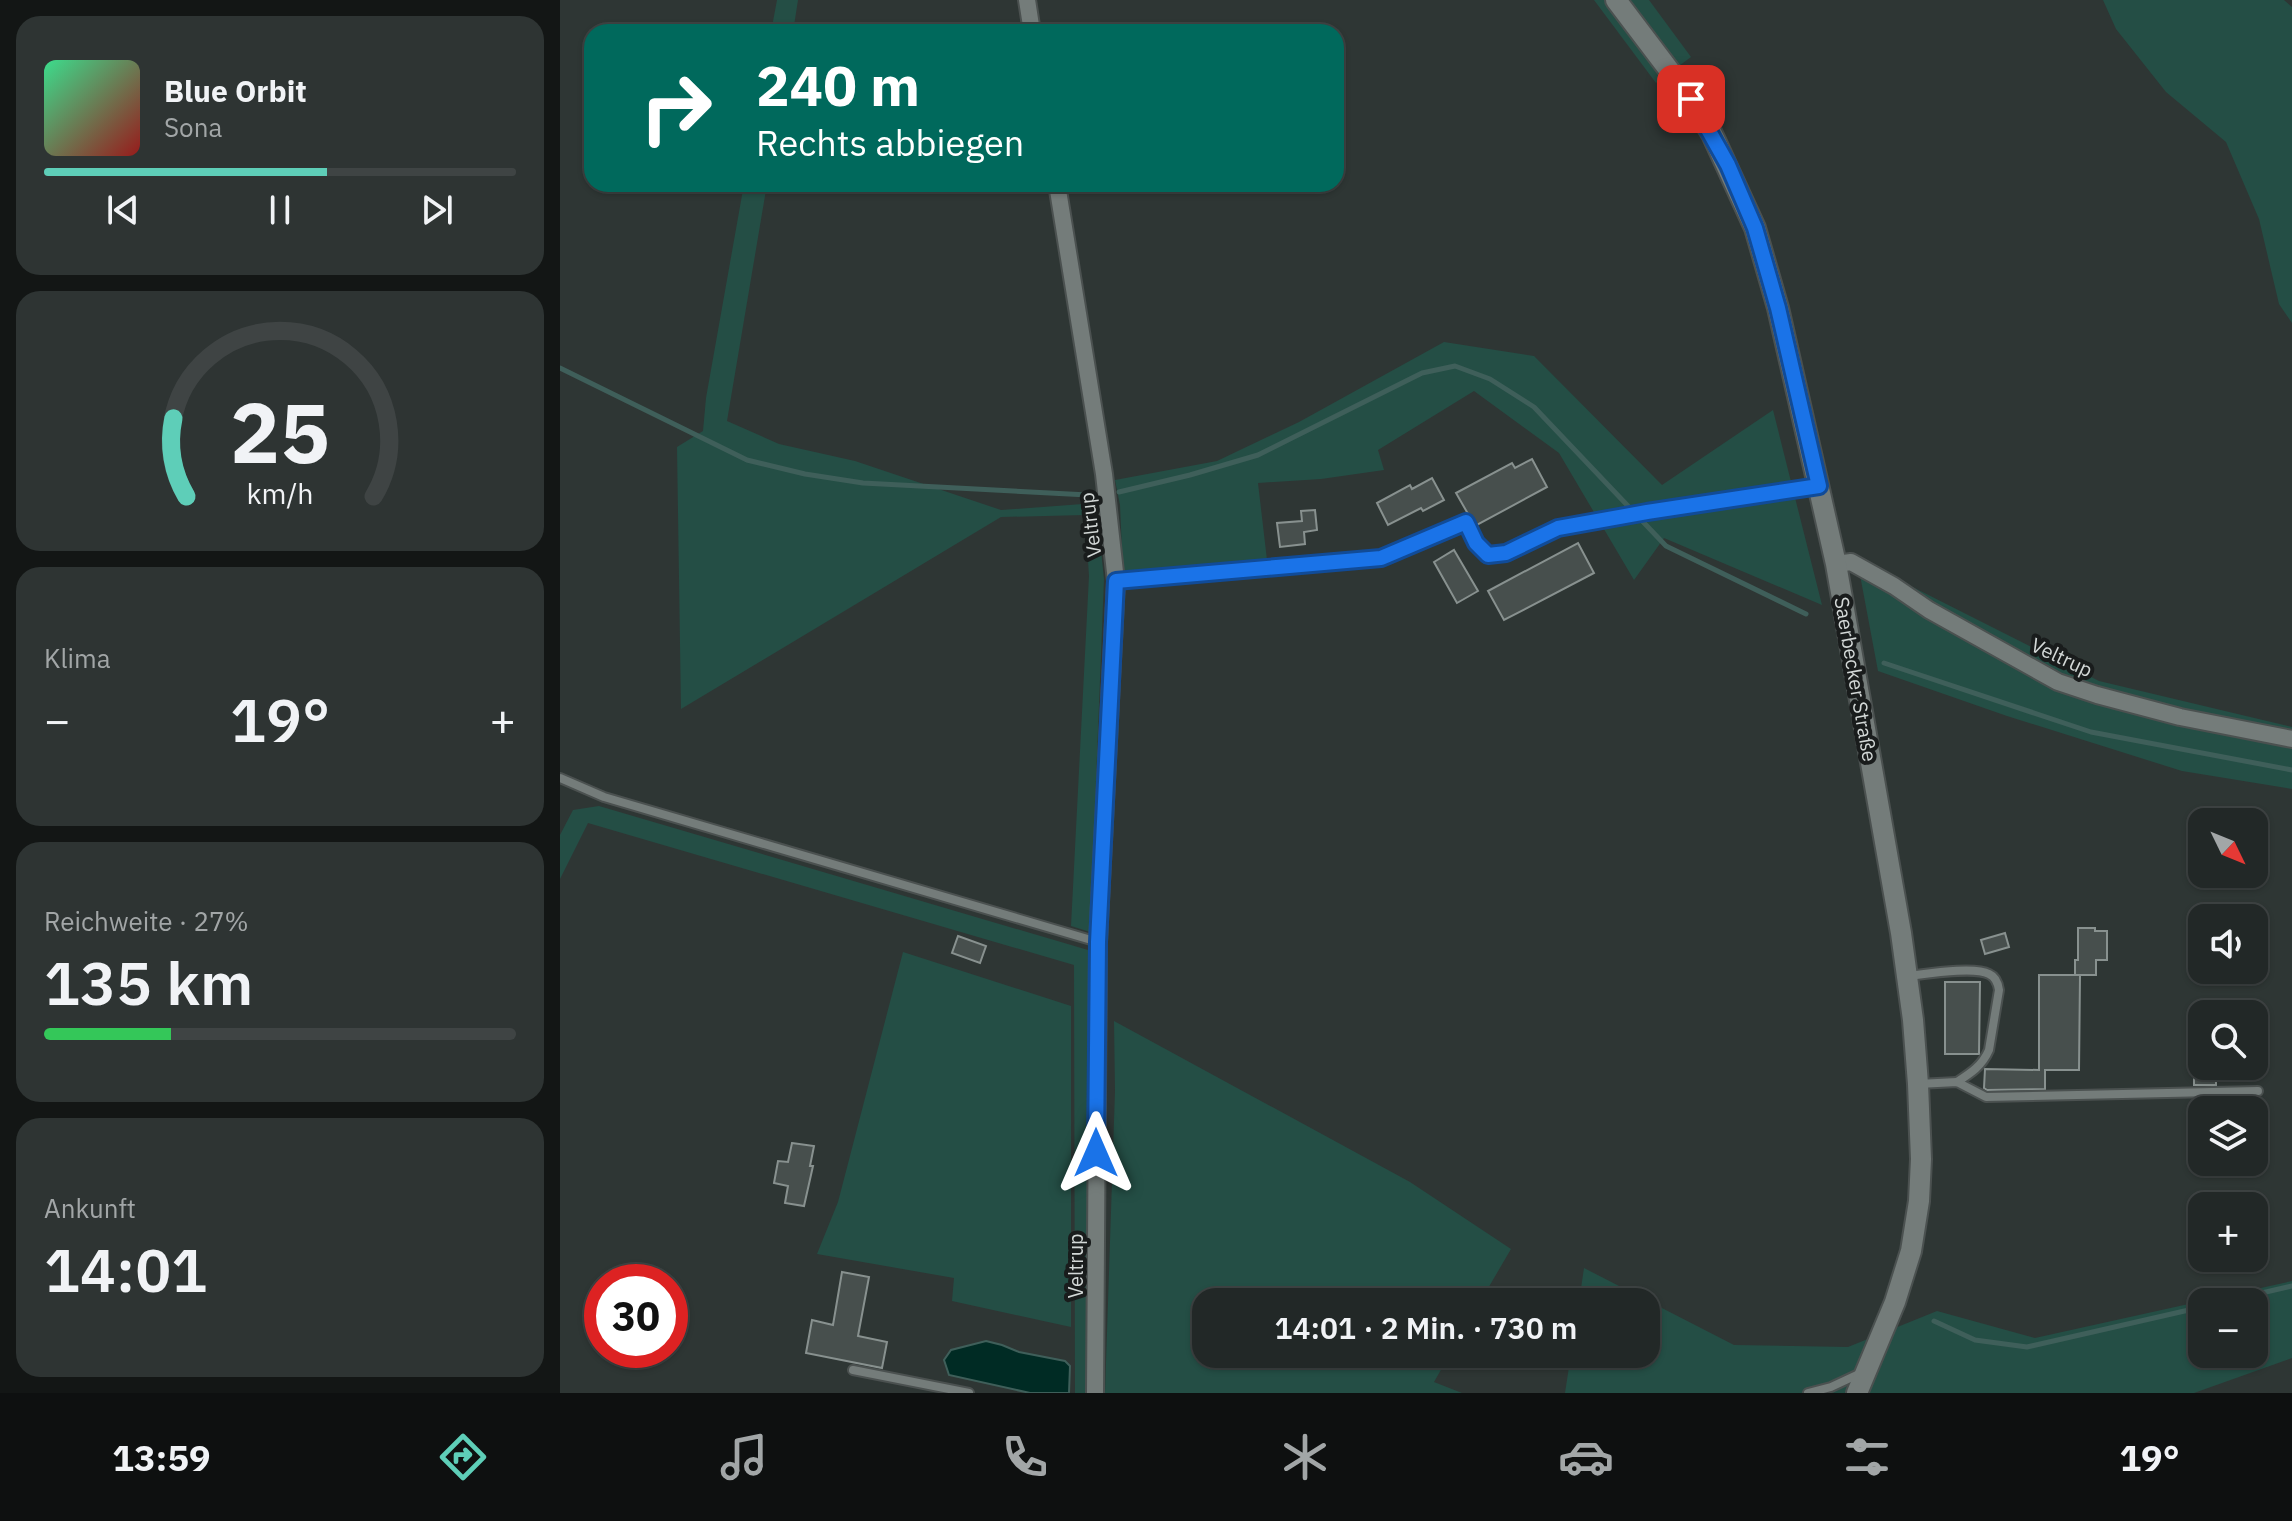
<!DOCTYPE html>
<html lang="de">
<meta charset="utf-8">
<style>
:root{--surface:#222827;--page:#2e3433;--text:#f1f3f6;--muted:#a2a6a7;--line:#3f4444;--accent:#5eceb8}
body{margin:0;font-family:"IBM Plex Sans",sans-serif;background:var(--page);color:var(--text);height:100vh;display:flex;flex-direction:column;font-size:30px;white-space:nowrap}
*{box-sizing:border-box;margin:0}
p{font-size:26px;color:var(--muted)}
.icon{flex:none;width:44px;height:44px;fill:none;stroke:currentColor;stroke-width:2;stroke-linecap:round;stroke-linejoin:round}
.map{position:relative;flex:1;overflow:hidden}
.details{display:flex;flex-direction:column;gap:16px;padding:16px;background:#131615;width:560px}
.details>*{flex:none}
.guide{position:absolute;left:24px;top:24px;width:760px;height:168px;border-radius:24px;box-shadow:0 2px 6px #0004,0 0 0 2px var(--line);background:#00695c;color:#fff;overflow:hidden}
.needle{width:52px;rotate:133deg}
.controls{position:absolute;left:1628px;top:808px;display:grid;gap:16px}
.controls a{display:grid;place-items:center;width:80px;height:80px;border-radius:16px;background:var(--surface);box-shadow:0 2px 6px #0004,0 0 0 2px var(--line);font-size:40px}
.speed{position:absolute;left:24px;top:1264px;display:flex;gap:16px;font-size:40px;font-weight:700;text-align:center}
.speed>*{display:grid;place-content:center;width:104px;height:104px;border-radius:50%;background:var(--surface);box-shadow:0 2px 6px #0004,0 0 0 2px var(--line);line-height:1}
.speed .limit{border:12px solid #d22;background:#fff;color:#111}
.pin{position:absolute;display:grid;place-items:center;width:68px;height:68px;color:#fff;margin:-34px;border-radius:16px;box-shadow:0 4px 12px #0006}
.me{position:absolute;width:88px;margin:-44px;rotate:0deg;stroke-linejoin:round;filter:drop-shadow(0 0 6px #0008)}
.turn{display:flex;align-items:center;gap:28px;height:168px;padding:0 40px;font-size:36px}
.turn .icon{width:104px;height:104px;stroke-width:2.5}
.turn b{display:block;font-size:56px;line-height:68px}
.big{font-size:60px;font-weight:600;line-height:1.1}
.details .widget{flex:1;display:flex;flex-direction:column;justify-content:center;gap:12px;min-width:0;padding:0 28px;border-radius:24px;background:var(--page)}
.details .dial{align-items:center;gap:0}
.dial svg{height:208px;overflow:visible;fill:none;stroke:var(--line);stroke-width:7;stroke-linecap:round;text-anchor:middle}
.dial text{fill:var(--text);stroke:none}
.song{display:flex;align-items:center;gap:24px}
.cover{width:96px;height:96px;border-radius:12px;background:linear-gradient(135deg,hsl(150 70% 55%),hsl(0 70% 35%))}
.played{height:8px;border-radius:4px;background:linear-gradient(90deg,var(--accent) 60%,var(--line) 60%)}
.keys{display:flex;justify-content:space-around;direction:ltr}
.heat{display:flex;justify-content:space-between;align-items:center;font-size:44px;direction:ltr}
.charge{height:12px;border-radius:6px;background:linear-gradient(90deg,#34c759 27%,var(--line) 0)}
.trip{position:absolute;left:632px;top:1288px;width:468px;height:80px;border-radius:24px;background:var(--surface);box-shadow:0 2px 6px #0004,0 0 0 2px var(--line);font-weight:600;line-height:80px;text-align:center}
.dock{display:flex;height:128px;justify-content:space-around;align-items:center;background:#0e1010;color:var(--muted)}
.dock .icon{width:56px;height:56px}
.dock .active{color:var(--accent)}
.dock b{font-size:36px;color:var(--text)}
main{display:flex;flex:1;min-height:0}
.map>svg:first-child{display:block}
.green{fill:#244e45;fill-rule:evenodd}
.water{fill:#002b24;stroke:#3f5f5a;stroke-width:2}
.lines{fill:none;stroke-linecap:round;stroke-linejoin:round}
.stream{stroke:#3f5f5a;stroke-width:5}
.building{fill:#474f4d;stroke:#88918f;stroke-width:2}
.lane-casing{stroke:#4b5150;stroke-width:12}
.street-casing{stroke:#4b5150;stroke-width:20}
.secondary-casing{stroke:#4b5150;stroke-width:24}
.lane{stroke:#747c7a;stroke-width:8}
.street{stroke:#747c7a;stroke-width:16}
.secondary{stroke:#747c7a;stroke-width:20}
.route-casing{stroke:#114b97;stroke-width:20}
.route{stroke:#1a73e8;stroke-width:14}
.labels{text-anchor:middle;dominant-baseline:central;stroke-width:8;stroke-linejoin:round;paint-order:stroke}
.street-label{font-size:20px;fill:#d3d8d7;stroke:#191c1c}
</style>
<main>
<section class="details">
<div class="widget">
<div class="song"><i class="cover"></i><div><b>Blue Orbit</b><p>Sona</p></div></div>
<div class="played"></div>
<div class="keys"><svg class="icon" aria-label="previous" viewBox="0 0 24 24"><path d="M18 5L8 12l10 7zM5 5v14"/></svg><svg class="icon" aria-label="pause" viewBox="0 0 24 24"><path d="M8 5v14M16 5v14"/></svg><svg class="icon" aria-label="next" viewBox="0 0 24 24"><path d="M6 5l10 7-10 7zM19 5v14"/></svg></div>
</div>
<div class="widget dial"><svg viewBox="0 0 100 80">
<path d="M14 69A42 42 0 1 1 86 69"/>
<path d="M14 69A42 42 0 0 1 9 39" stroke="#5eceb8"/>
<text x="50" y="56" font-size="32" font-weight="700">25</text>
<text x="50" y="72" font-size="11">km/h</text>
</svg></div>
<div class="widget"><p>Klima</p>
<div class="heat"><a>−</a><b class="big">19°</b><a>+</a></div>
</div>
<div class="widget"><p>Reichweite · 27%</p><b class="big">135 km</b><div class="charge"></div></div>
<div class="widget"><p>Ankunft</p><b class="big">14:01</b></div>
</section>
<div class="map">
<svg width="1732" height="1393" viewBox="0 0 1732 1393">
<rect width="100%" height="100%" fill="#2e3634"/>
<g class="green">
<path d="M217,0h21l-5,32h-22z"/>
<path d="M1034,0h55l42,57 -35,26z"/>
<path d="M1543,0h181l8,7v316l-13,-19 -20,-85 -33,-77 -60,-50 -50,-63z"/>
<path d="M184,184h23l-40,237 52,23 76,17 146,49 95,-7 8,76 -14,353 -19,-6 18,-350 -4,-61 -84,2 -320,192 -4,-262 26,-16 3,-33z"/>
<path d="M884,342l90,14 128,129 111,-75 49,195 -158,-67 -30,42 -75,-127 -85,-62 -96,59 6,20 -63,9 -63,4 9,77 -144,13 -3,-68 -5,-25 102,-19 82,-39z"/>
<path d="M1297,559l242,122 193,46v62l-110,-18 -175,-55 -129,-45z"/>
<path d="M39,806l489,144v443h-13l-1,-428 -486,-142 -28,56v-44l13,-25z"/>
<path d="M343,952l168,54v321l-119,-26 2,-23 -137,-24 21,-52z"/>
<path d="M554,1021l296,161 101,67 -31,53h-274v52h244l-16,28 28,11h-357l10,-302z"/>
<path d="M1024,1268l150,77 114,2 89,-36 98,27 257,-57v77l-98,35h-629l6,-39h75v-52h-67zM1642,1302h52v52h-52z"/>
</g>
<path class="water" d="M426,1341l16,4 17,7 46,9 5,5 -1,27h-39l-81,-18 -5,-15 7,-10z"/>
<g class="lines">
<g class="stream">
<path d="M0,368l187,92 58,14 58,9 225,12"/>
<path d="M559,492l71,-17 68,-20 164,-82 33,-7 35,13 44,28 132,139 140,68"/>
<path d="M1324,663l207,69 201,38"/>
<path d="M1663,1302l69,-16"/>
<path d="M1374,1321l41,19 52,7 175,-40"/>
</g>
</g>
<g class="building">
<path d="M972,459l15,28 -72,39 -19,-33 56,-30 3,5z"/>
<path d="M872,478l12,22 -21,11 -2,-3 -33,17 -11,-22 33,-18 2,4z"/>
<path d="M755,510l2,20 -13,2 1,12 -25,3 -3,-24 25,-2 -1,-10z"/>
<path d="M1018,543l16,30 -90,47 -16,-29z"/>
<path d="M894,550l24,41 -21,12 -23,-41z"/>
<path d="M1518,928h17v3h12v29h-11v15h-21v-15h3z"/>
<path d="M1445,933l4,14 -24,7 -4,-14z"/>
<path d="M398,936l28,10 -6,17 -28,-10z"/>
<path d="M1479,975h41l-1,95h-34v19l-58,1 -3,-2 1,-19 54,1z"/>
<path d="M1385,982h35l-1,72h-34z"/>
<rect x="1634" y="1066" width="22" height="19"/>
<path d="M232,1143l22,3 -4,20h3l-9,40 -19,-3 3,-17 -14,-3 4,-22 10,1z"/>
<path d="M282,1272l27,5 -11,59 29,6 -5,26 -76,-15 6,-33 21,5z"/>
</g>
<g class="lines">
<defs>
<g id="lane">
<path d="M556,581l265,-23 85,-36 10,21 12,12 18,-2 52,-25 89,-16 169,-26"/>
<path d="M0,778l44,19 494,145"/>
<path d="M1348,976c18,-2 66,-10 81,-2 7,3 9,9 10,16l-10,60c-7,16 -18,23 -32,32"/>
<path d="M1358,1084l39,-2 29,15 272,-6"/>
<path d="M293,1370l116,23"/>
<path d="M1248,1393l23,-6 30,-14"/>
</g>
<g id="street">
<path d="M467,0l5,32"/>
<path d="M497,184l47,290 12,107 -18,361 -3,451"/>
<path d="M1276,564l15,-2 43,24 35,24 129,72 39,13 83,22 112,22"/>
</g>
<path id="secondary" d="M1056,0l75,99 21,35 43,94 23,80 58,256 65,369 12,87 5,64 3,75 -2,42 -8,50 -16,51 -38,91"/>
</defs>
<use href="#lane" class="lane-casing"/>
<use href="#street" class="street-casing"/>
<use href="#secondary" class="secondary-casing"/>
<use href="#lane" class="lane"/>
<use href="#street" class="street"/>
<use href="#secondary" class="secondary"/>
</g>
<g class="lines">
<defs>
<path id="route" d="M536,1153l2,-211 18,-361 265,-23 85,-36 10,21 12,12 18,-2 52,-25 89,-16 172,-26 -41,-178 -23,-80 -27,-63 -37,-66"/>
</defs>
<use href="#route" class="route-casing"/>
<use href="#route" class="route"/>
</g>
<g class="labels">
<g class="street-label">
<text transform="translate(530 525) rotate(-97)">Veltrup</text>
<text transform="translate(1502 657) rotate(25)">Veltrup</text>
<text transform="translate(1296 679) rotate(80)">Saerbecker Straße</text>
<text transform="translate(515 1266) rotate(-90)">Veltrup</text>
</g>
</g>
</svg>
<div class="controls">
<a><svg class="needle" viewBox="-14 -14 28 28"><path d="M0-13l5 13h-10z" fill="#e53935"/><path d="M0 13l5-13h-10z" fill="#a2a6a7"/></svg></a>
<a><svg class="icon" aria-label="sound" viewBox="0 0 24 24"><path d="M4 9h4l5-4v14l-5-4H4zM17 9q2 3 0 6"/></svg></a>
<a><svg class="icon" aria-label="search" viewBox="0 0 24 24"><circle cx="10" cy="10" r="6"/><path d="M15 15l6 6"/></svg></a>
<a><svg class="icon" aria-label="layers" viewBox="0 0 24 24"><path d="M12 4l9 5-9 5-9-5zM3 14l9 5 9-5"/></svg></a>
<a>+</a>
<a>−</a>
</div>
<div class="speed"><div class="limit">30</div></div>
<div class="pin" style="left:1131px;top:99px;background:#d93025"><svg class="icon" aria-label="arrive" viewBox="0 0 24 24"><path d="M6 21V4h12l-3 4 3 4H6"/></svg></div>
<svg class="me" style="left:536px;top:1153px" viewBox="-20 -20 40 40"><path d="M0-17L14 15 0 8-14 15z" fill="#1a73e8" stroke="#fff" stroke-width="4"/></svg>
<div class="trip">14:01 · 2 Min. · 730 m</div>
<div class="guide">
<div class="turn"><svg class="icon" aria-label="right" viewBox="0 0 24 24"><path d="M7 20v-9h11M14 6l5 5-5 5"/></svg><div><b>240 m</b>Rechts abbiegen</div></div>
</div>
</div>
</main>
<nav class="dock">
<b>13:59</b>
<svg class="icon active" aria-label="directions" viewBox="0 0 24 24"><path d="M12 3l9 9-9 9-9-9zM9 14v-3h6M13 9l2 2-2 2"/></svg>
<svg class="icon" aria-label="music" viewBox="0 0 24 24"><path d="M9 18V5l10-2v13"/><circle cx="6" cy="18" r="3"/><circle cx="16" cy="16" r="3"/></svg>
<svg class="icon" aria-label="phone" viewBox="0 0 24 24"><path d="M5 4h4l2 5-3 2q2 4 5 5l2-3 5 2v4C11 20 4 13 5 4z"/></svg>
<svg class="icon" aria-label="climate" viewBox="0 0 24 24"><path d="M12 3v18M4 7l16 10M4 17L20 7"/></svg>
<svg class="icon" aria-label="car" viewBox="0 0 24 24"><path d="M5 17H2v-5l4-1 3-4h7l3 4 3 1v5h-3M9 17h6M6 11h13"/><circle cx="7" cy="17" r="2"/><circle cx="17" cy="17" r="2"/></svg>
<svg class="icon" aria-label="filters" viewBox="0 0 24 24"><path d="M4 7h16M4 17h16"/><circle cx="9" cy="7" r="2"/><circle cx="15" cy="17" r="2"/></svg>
<b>19°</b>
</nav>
